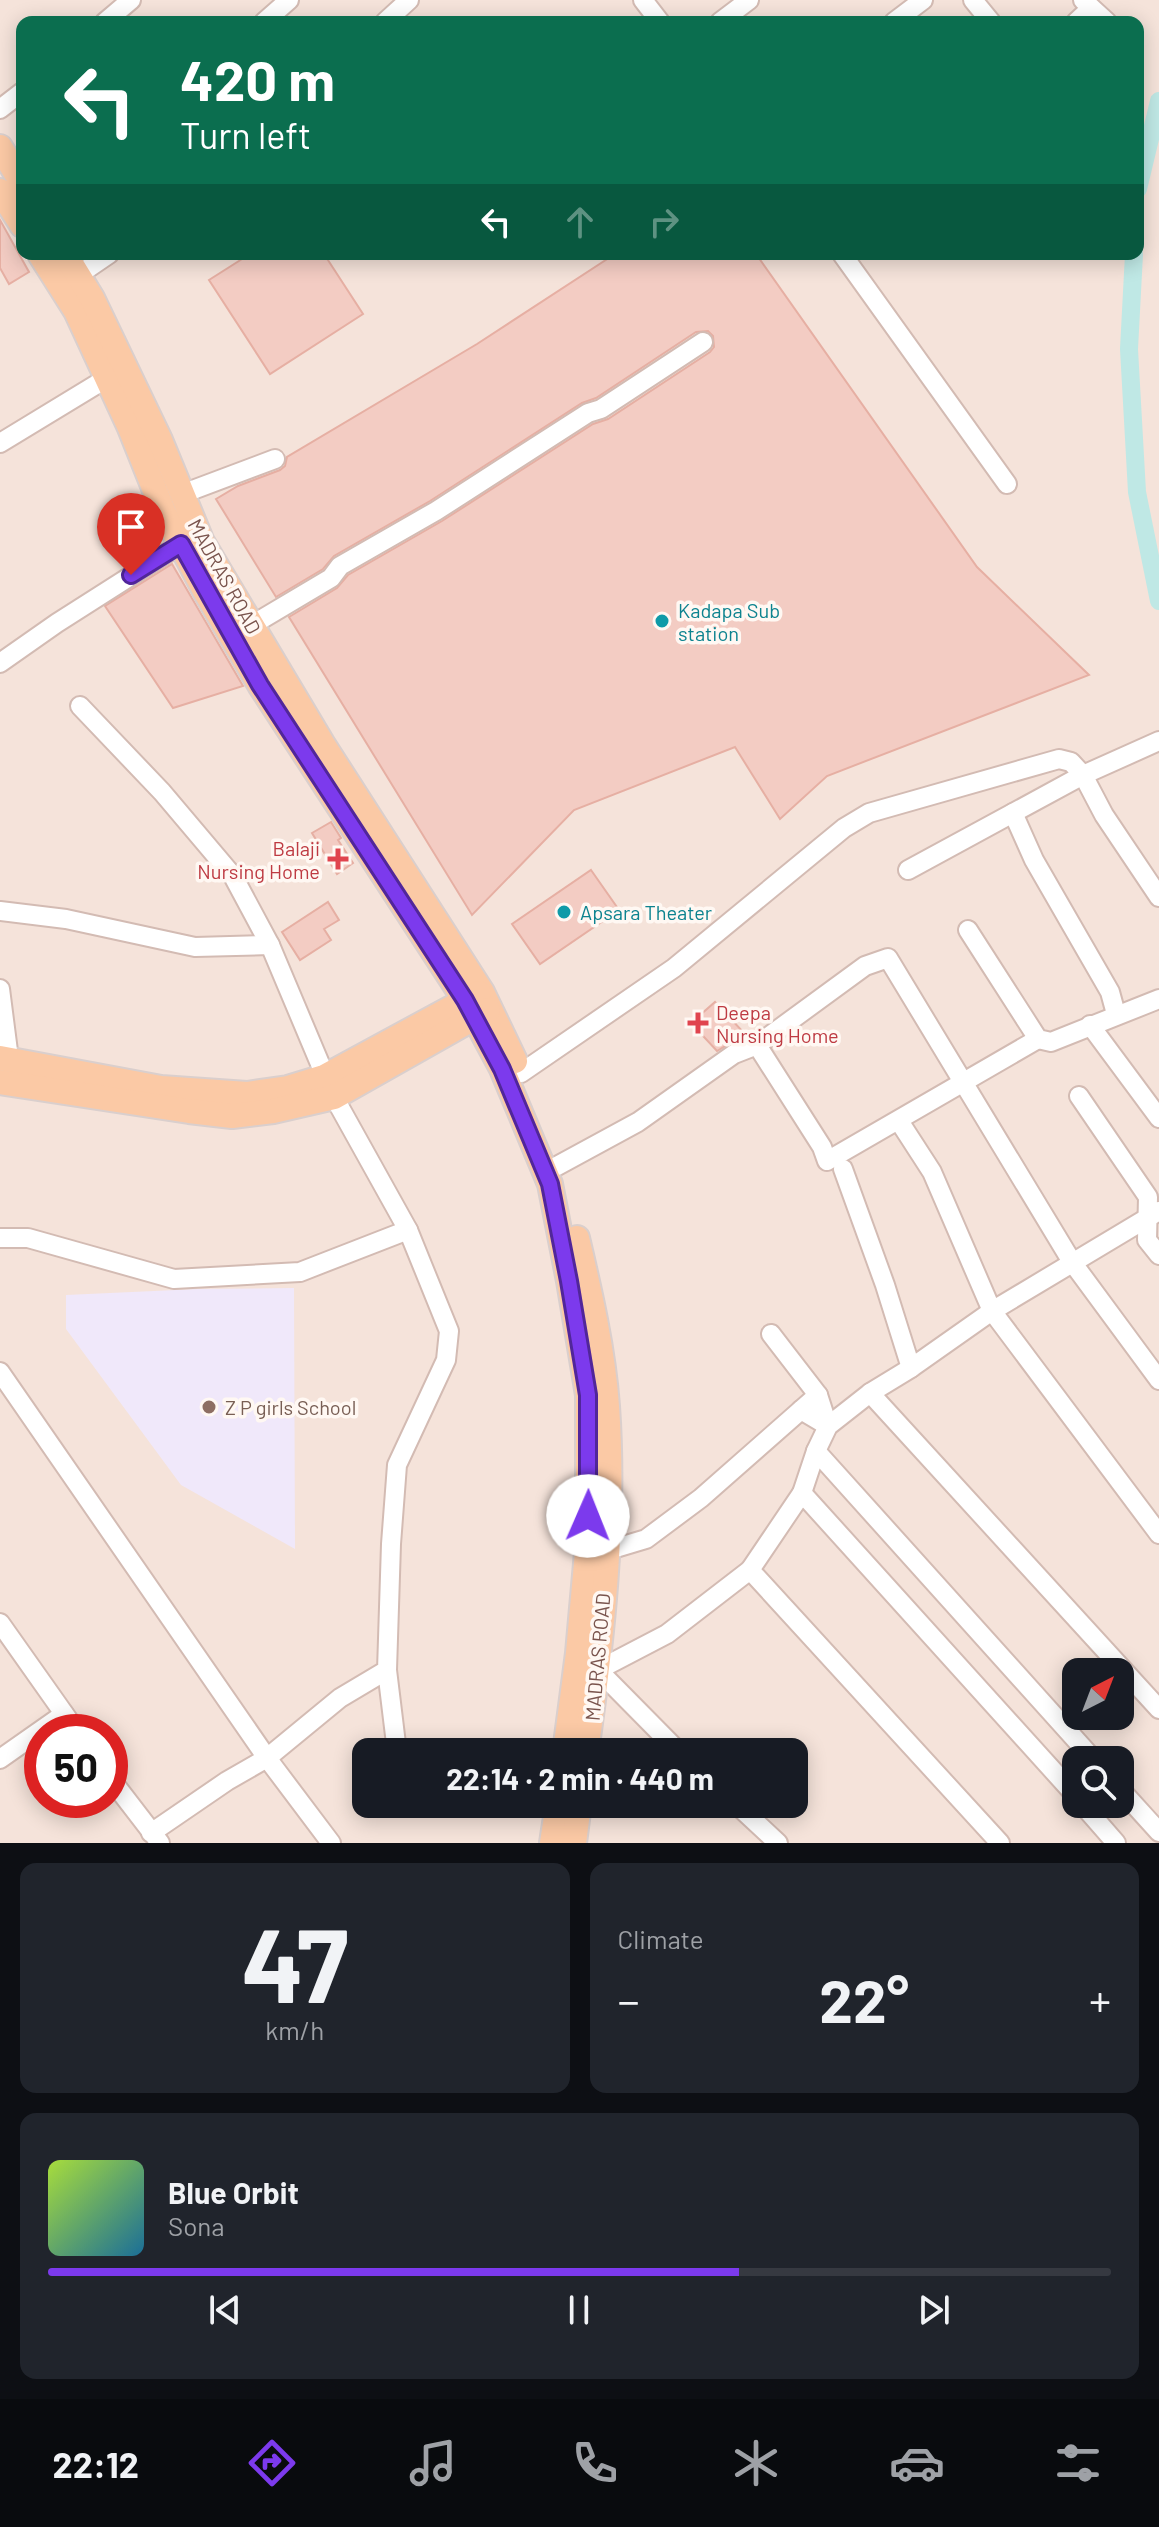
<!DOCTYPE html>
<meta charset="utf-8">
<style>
:root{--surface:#171b24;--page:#20242c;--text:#f1f3f6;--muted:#9ea1a6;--line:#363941;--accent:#7c3aed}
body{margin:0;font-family:Barlow,sans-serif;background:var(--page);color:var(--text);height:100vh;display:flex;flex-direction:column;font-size:30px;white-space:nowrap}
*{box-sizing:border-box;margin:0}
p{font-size:26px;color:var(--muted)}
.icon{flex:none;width:44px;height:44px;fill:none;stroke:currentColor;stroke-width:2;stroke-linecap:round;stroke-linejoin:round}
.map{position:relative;height:1843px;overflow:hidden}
.drawer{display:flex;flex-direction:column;gap:20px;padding:20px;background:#0d0f14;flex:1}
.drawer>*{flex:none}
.hud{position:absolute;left:16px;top:16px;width:1128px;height:244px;border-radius:16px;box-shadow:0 4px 20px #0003;background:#0b6e4f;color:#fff;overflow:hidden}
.needle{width:52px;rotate:42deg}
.buttons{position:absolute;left:1062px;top:1658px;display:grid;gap:16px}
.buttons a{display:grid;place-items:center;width:72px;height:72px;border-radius:16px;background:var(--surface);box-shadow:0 4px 20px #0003;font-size:40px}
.speed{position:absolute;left:24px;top:1714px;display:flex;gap:16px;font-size:40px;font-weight:700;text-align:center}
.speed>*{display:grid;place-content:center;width:104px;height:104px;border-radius:50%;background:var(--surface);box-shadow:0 4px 20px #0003;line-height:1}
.speed .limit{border:12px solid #d22;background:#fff;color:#111}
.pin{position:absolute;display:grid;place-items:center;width:68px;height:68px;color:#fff;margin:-82px -34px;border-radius:50% 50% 50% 0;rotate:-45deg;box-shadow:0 0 8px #0007}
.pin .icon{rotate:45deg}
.me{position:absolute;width:88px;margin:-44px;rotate:1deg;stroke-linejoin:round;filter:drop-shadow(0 0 6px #0008)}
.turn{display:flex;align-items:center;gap:28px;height:168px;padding:0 32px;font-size:36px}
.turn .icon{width:104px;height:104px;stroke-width:2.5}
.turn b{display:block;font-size:56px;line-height:68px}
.lanes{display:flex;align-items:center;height:76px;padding:0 32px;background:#0003;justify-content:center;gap:40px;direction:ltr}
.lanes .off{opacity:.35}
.big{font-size:60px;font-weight:700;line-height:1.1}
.drawer .tile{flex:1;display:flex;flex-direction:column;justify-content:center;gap:12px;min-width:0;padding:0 28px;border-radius:16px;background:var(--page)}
.drawer .dial{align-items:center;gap:0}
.dial b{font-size:104px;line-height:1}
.song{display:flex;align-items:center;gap:24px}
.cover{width:96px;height:96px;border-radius:12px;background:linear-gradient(135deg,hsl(80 70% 55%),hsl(200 70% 35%))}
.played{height:8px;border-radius:4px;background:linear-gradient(90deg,var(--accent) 65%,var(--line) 65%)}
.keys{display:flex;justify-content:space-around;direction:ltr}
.heat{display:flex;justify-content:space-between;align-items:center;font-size:44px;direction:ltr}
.drawer .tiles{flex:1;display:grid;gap:20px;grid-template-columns:1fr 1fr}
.tile:last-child{grid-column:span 2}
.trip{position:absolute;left:352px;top:1738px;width:456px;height:80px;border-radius:16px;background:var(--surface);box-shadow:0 4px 20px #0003;font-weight:700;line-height:80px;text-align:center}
.dock{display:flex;height:128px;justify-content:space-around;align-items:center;background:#090b0e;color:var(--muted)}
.dock .icon{width:56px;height:56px}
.dock .active{color:var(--accent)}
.dock b{font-size:36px;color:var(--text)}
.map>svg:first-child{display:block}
.residential{fill:#f5e3da;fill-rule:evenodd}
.education{fill:#f0e8fa}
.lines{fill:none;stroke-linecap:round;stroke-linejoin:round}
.canal{stroke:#bfe8e5;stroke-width:18}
.building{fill:#f3ccc3;stroke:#e6afa3;stroke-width:2}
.minor-casing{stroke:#d3bbb3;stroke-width:22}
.major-casing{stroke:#dacfcd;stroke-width:28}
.minor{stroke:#fff;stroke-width:18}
.major{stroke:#fbc9a5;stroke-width:24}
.route-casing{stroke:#51269a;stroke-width:20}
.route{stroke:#7c3aed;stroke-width:14}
.culture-dot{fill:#0f9aa8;stroke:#fff8f3;stroke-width:3}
.health-dot{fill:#e0444e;stroke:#fff8f3;stroke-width:3}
.education-dot{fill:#8d6e63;stroke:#fff8f3;stroke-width:3}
.labels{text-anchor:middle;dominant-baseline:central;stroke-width:7;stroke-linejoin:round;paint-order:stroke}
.street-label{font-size:20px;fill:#7a544d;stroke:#fff8f3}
.culture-label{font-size:20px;fill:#0d838f;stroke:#fff8f3;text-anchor:start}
.health-label{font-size:20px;fill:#be3a42;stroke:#fff8f3;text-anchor:end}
.education-label{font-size:20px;fill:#785e54;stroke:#fff8f3;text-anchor:start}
</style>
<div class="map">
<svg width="1159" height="1843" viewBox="0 0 1159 1843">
<rect width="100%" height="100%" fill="#fdf3ec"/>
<path class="residential" d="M0,0h1159v1843h-1159zM22,22h1116v232h-1116zM1076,1672h44v44h-44zM42,1732h68v68h-68zM366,1752h428v52h-428zM1076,1760h44v44h-44z"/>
<path class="education" d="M294,1288l1,261 -114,-64 -115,-156v-34l132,-6z"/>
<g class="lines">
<g class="canal">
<path d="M1138,189l21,-88"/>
<path d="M1134,254l-5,95 8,143 22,109"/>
</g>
</g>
<g class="building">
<path d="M0,220l29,52 -20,12 -9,-16z"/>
<path d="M250,254h74l39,60 -93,60 -61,-94z"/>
<path d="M615,254h141l221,313 112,108 -262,101 -47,43 -45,-72 -161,63 -102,105 -183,-298 48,-29 11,-13 94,-54 151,-97 15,-5 102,-67 4,-5 -1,-11 -5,-5 -12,1 -100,66 -14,5 -152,98 -96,55 -11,13 -47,28 -60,-98 22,-13 42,-16 5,-4 2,-9 190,-113z"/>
<path d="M172,564l71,122 -70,22 -68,-102z"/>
<path d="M331,822l10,16 -3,2 15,23 -16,11 -25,-41z"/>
<path d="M591,870l28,40 -79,54 -28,-40z"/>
<path d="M328,902l11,18 -15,9 7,11 -31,20 -18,-28z"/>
<path d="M715,1002l30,32 -28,17 -26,-28z"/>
</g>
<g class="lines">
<defs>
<g id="minor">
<path d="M643,0l17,22"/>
<path d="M973,0l18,22"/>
<path d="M1083,0l24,22"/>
<path d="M105,22l26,-22"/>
<path d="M264,22l25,-22"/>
<path d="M385,22l24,-22"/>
<path d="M720,22l29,-22"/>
<path d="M894,22l29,-22"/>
<path d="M1076,22l15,-14"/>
<path d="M0,109l22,-17"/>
<path d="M842,254l165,230"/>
<path d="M68,282l41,-28"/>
<path d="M0,443l107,-65"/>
<path d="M182,494l93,-35"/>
<path d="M252,625l79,-47 9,-12 96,-55 152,-98 13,-4 102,-67"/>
<path d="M0,663l57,-40 124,-79"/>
<path d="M80,706l82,86 71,84 37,69"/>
<path d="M1013,813l21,47 76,132 6,22"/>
<path d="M908,870l175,-95 76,-34"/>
<path d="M0,911l66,8 129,28 75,-2 64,152 74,133 -108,42 -126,7 -146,-41h-28"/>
<path d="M968,930l70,109 13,3 108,-43"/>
<path d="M0,989l9,70"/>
<path d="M1090,1025l69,93"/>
<path d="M757,1045l65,102 5,14 211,-122"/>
<path d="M521,1073l153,-105 170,-140 25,-15 190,-54 12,3 12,13 21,40 55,82"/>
<path d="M1079,1096l69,101 -1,43 12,15"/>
<path d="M899,1121l33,51 60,139 167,223"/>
<path d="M557,1166l81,-44 96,-68 23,-9 108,-79 23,-8 184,304 87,118"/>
<path d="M771,1334l47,61 10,31 -27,-16"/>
<path d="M911,1368l81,-57 167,-100"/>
<path d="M0,1372l267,386 64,85"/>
<path d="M870,1393l289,316"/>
<path d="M816,1451l12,-25 42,-33 41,-25 -26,-83 -42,-116"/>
<path d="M802,1493l14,-42 278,309"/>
<path d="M597,1546l9,5 40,-12 55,-41 117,-103"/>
<path d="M0,1623l77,109"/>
<path d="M387,1670l10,82"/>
<path d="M679,1752l-81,-82 69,-36 83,-64"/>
<path d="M0,1759l64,-45"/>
<path d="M110,1778l50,65"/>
<path d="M1120,1789l39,43"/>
<path d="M736,1804l42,39"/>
<path d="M1082,1804l34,39"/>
<path d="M151,1833l76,-52 40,-23 73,-60 47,-28 4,-126 6,-79 49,-105 3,-29 -41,-101"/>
<path d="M1000,1843l-250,-273 52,-77 274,303"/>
</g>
<g id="major">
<path d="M0,147l22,36"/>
<path d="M0,191l22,34"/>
<path d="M40,254l36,57 54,117 34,85 41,78 55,94 205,315 37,69 48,115 19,97 19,114v146l-10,112 -13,99"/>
<path d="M65,254l27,44 68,142 42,102 120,201 160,249 33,69"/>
<path d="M0,1058l161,30 86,6 41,-6 36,-11 155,-84"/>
<path d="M0,1082l189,29 43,5 41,-5 61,-14 154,-87"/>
<path d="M577,1238c13,55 26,112 30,168 8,115 -5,233 -21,346"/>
<path d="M552,1843l6,-39"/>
<path d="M574,1843l5,-39"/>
</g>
</defs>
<use href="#minor" class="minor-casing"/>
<use href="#major" class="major-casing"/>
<use href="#minor" class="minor"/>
<use href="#major" class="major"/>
</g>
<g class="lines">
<defs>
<path id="route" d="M131,575l50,-31 79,141 205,315 37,69 48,115 19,97 19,114v121"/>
</defs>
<use href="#route" class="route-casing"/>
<use href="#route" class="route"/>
</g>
<g class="culture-dot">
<circle cx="662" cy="621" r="8"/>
<circle cx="564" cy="912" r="8"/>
</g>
<g class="health-dot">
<path d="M334 847h8v8h8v8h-8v8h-8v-8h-8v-8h8z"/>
<path d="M694 1011h8v8h8v8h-8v8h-8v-8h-8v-8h8z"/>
</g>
<circle class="education-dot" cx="209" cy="1407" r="8"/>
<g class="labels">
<g class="street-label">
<text transform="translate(225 576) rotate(61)">MADRAS ROAD</text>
<text transform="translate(597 1657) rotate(-85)">MADRAS ROAD</text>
</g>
<g class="culture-label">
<text x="678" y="610">Kadapa Sub<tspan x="678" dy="23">station</tspan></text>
<text x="580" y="912">Apsara Theater</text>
</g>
<g class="health-label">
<text x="320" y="848">Balaji<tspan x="320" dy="23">Nursing Home</tspan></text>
<text x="716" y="1012" text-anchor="start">Deepa<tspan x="716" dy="23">Nursing Home</tspan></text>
</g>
<g class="education-label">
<text x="225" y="1407">Z P girls School</text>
</g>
</g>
</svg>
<div class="buttons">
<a><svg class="needle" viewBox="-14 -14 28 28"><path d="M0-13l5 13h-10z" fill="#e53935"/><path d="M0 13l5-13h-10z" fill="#9ea1a6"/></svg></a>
<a><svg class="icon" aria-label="search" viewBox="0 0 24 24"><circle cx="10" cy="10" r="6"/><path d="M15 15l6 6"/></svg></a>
</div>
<div class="speed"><div class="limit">50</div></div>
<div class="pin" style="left:131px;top:575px;background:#d93025"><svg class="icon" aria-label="arrive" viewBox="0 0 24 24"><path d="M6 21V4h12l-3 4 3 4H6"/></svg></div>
<svg class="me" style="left:588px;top:1516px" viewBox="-20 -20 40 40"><circle r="19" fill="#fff"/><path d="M0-13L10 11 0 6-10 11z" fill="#7c3aed"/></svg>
<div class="trip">22:14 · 2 min · 440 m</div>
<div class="hud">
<div class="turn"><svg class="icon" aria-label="left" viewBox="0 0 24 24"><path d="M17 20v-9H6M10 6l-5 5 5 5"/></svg><div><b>420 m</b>Turn left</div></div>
<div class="lanes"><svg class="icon" aria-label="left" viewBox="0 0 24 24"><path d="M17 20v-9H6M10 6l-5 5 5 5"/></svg><svg class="icon off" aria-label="ahead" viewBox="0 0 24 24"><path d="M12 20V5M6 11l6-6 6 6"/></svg><svg class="icon off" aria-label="right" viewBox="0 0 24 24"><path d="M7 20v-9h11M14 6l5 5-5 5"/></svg></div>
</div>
</div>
<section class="drawer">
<div class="tiles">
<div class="tile dial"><b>47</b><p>km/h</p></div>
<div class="tile"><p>Climate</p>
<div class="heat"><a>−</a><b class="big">22°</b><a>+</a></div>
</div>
<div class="tile">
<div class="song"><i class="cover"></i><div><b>Blue Orbit</b><p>Sona</p></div></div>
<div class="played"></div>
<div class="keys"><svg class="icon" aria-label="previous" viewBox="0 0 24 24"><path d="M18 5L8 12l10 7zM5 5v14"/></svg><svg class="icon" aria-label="pause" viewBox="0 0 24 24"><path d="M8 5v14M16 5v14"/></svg><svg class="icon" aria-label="next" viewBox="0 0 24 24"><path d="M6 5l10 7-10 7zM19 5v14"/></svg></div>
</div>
</div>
</section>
<nav class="dock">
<b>22:12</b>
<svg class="icon active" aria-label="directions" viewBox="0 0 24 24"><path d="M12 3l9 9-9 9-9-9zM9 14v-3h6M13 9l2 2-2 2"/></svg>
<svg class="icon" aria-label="music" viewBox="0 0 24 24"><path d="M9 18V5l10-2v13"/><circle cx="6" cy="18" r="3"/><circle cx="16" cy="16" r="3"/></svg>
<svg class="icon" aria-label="phone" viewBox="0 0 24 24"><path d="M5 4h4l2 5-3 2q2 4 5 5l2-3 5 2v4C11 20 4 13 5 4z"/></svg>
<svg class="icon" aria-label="climate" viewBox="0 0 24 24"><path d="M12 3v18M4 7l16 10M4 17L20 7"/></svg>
<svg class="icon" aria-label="car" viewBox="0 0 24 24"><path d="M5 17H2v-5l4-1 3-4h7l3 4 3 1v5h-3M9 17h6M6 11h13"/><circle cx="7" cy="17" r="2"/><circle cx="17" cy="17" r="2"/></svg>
<svg class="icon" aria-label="filters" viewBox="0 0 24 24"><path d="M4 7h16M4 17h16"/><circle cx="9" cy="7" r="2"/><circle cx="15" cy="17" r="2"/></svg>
</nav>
